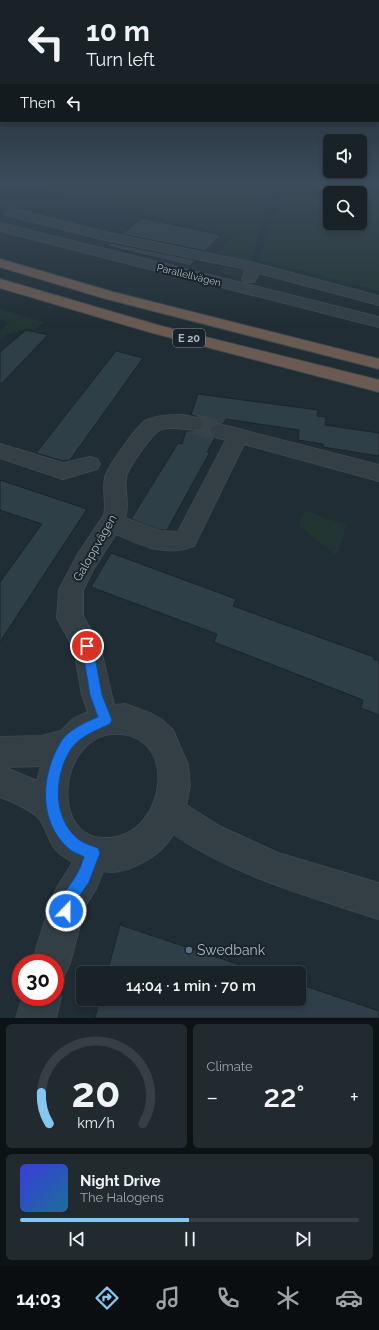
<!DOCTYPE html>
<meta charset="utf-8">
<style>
:root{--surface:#182227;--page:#212a2f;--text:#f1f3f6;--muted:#9fa4a7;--line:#363f44;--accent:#84c7f0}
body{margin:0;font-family:Raleway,sans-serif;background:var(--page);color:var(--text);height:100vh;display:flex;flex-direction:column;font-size:15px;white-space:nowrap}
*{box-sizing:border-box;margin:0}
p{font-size:13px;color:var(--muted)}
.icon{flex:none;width:22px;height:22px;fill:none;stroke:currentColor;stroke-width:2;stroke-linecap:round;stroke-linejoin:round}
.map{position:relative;height:1018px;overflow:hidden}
.details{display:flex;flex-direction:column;gap:6px;padding:6px;background:#0d1315;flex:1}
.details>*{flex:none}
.banner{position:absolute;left:0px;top:0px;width:379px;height:122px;box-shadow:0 2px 6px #0003,0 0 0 1px var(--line);background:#182227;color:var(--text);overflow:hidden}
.buttons{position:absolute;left:323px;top:134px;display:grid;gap:8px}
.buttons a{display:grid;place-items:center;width:44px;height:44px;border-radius:6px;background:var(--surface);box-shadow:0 2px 6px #0003,0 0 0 1px var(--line);font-size:20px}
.speed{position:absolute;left:12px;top:954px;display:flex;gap:8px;font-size:20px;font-weight:700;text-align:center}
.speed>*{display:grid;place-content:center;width:52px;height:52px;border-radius:50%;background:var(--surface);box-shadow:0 2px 6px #0003,0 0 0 1px var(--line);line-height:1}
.speed .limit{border:6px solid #d22;background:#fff;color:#111}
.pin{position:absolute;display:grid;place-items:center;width:34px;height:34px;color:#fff;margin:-17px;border:2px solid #fff;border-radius:50%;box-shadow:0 1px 4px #0007}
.me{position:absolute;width:44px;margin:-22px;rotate:22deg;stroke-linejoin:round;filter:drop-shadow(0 0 3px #0008)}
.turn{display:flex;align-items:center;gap:14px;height:84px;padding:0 20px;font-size:18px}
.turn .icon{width:52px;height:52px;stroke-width:2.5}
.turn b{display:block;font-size:28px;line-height:34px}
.then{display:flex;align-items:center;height:38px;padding:0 20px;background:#0003;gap:8px;font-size:15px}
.big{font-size:30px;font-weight:600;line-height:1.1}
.details .tile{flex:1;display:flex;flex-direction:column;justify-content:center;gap:6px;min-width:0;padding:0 14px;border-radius:6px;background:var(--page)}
.details .dial{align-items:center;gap:0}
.dial svg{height:104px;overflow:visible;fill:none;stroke:var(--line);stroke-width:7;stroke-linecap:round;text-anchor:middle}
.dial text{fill:var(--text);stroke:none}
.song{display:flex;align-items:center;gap:12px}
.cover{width:48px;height:48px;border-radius:6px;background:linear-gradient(135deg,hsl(240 70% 55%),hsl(200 70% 35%))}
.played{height:4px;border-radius:2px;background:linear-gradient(90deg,var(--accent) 50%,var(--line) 50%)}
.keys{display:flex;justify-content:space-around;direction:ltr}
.heat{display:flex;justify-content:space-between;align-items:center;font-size:22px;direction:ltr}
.details .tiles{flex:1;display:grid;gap:6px;grid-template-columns:1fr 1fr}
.tile:last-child{grid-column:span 2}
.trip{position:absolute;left:76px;top:966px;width:230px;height:40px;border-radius:6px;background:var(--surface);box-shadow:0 2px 6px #0003,0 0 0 1px var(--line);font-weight:600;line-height:40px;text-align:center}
.tabs{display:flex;height:64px;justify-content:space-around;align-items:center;background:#0a0e10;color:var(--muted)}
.tabs .icon{width:28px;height:28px}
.tabs .on{color:var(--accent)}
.tabs b{font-size:18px;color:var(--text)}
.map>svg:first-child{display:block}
.green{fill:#223533}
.building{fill:#2f3f47;stroke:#1b252b}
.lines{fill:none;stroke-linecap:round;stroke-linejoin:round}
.minor-tunnel{stroke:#354249;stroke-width:21;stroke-dasharray:21 10;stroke-linecap:butt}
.minor-casing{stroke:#3d474e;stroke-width:2}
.highway-casing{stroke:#3e494f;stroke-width:2}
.minor{fill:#333e45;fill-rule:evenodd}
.highway{fill:#6a5a51;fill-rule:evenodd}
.route{fill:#1a73e8;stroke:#114b97}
.service-dot{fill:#5c6f8a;stroke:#192329;stroke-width:1.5}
.labels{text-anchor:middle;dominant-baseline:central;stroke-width:4;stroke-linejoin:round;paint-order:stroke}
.far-street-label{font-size:10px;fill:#adbac2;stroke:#192329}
.shield{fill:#192329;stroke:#818d94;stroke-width:1}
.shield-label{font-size:11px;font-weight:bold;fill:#adbac2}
.street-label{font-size:12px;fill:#adbac2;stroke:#192329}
.near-poi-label{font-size:14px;fill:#adbac2;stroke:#192329;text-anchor:start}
</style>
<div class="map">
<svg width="379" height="1018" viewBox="0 0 379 1018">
<rect width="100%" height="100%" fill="#202d34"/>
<g class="green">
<path d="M14,184h365v7l-109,2 -19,70 -7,13 -8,1 -16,-4 6,-6 9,2 8,-7 -28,-7 20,-20z"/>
<path d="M281,195h49v28h30v-28h19v96l-120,-31z"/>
<path d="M0,309l44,13 -9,8c-9,-2 -28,3 -35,10v-9l10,-9 -10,-2z"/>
<path d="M309,511l15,7 22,6 -4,17 -6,14 -37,-29 4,-13z"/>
</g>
<g class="building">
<path d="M142,218l79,17 -16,16 -83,-17z"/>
<path d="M111,243l85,17 -6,6 -83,-20z"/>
<path d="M26,330l22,5 -48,50v-33z"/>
<path d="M116,351l27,7 -73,102 -7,1 -27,-8z"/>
<path d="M198,394l120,16 -1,6 9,1 -1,8 54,8v23l-56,-9v-3l-25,-4 1,-10 -73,-11 -3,5 -11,1 -4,5 3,7 4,1 -8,14h3l-43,78h-7l-29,-11 47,-76 4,1 4,-13 16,-1 4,-5 -4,-7 -11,-3z"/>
<path d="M0,480l87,29 -87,133v-60l42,-58 -42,-14z"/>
<path d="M111,553l125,46 -3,7 141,51v3h5v55l-18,-7 2,-8 -149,-58 3,-8 -126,-47z"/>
<path d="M120,925l144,48h-157z"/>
<path d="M299,984l80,27v7h-284l5,-19h199z"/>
</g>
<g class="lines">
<path class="minor-tunnel" d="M195,424l24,7"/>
<defs>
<g id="minor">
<path d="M10,208l95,24 149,31 125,33v9l-120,-32 -5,9h-10l-2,-3 4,-10 -141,-29 -99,-25 -2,-3z"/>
<path d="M0,223l379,94v10l-379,-96z"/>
<path d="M183,415l19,4 3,5 -3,5c-13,3 -27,-4 -40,0 -9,2 -35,40 -36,49 -2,14 4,27 -1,40l35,13 18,1 48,-92 -14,-4 -3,-5 3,-5 7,-2 160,41v16l-135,-37 -50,102c-29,11 -51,0 -78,-12l-22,34 -11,22v26l17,30 14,59 11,-1 27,10 10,6 11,10 15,35 2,21 -4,19 35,22 57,26 101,30v36c-71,-23 -144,-43 -206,-85 -10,20 -47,43 -70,37l-7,18 -11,17 -15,57 -6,13 -9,4v-17h-23l20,-65 6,-12 15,-24c-26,-14 -20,-20 -32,-41 -6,-10 -30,-20 -41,-24v-60l41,-1 20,-5 12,-12 15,-7 -6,-17 -8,-46 -17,-31 2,-28 19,-36 26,-39c3,-13 -2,-25 1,-37 1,-9 33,-54 42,-58 11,-5 23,-5 36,-5zM111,734c70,-5 57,101 -3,104 -58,4 -51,-97 3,-104zM41,766l-4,15 -33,-14z"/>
<path d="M0,444l63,19 27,-6 7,2 3,5 -3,5 -34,10 -63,-21z"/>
<path d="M56,983l5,14 -5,21h-40l7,-21h32z"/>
</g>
<g id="highway">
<path d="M0,259l113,33 266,67v10l-276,-71 -103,-31z"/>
<path d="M0,279l161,47 218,54v12l-230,-60 -149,-44z"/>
</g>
</defs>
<use href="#minor" class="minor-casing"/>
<use href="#highway" class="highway-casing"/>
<use href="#minor" class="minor"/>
<use href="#highway" class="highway"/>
</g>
<linearGradient id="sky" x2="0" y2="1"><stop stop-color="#12191d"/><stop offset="0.56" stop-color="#3c4c5c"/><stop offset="1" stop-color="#3c4c5c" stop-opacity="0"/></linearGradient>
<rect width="379" height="327" fill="url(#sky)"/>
<path class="route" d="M87,641l4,2 2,3 9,49 10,25 -2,4c-13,6 -30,12 -39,25 -17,26 -19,69 7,90 5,4 14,7 20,9l2,5 -11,29 -13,19 -5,15 -5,2 -5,-2c-7,-16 11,-31 17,-44 3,-5 4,-10 6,-15 -5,-3 -12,-5 -16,-9 -31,-28 -27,-75 -6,-108 8,-11 24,-18 36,-23l-8,-22 -8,-49 1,-3z"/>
<circle class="service-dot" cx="189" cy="950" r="4"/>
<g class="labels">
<g class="far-street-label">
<text transform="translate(189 275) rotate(14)">Parallellvägen</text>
</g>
<rect class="shield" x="173" y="329" width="32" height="18" rx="3"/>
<g class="shield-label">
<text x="189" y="338">E 20</text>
</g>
<g class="street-label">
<text transform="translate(95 548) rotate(-60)">Galoppvägen</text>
</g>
<g class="near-poi-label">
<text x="197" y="950">Swedbank</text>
</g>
</g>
</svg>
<div class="buttons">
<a><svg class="icon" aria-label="sound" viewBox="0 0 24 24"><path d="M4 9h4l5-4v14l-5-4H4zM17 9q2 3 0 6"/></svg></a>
<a><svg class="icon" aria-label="search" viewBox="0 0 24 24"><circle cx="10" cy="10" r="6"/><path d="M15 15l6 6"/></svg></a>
</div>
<div class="speed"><div class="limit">30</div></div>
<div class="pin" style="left:87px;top:646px;background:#d93025"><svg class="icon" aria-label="arrive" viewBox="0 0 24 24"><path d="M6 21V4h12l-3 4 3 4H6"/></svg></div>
<svg class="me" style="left:66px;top:911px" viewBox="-20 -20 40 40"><circle r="17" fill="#1a73e8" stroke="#fff" stroke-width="3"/><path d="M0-11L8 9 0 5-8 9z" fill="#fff"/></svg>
<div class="trip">14:04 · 1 min · 70 m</div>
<div class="banner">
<div class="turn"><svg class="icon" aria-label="left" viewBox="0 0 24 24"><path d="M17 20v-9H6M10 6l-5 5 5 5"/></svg><div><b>10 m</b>Turn left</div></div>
<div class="then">Then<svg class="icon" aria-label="left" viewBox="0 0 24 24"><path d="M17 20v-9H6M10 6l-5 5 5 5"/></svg></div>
</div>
</div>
<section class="details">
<div class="tiles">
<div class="tile dial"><svg viewBox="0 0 100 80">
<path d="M14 69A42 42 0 1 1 86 69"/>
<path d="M14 69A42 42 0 0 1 8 45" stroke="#84c7f0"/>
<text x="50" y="56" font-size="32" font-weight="700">20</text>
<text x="50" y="72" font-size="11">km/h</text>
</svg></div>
<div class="tile"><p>Climate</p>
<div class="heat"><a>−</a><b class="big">22°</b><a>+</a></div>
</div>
<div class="tile">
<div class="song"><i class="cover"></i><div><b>Night Drive</b><p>The Halogens</p></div></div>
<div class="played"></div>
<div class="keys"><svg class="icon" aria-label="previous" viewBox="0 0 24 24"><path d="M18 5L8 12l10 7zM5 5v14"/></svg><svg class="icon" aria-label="pause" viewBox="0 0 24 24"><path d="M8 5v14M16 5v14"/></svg><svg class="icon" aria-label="next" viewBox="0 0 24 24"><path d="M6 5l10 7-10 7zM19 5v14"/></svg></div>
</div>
</div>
</section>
<nav class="tabs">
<b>14:03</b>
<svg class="icon on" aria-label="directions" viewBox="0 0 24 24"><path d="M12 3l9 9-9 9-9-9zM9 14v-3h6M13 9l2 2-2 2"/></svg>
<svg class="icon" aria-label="music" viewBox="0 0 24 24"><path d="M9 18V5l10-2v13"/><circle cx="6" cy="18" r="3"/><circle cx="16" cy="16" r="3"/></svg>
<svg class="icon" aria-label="phone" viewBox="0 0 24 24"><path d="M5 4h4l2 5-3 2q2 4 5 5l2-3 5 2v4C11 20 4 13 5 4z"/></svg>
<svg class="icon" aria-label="climate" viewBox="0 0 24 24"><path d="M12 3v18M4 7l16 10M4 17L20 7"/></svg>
<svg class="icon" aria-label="car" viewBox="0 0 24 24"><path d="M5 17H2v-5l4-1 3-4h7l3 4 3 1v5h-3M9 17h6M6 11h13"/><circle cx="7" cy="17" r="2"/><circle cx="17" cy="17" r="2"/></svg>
</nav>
